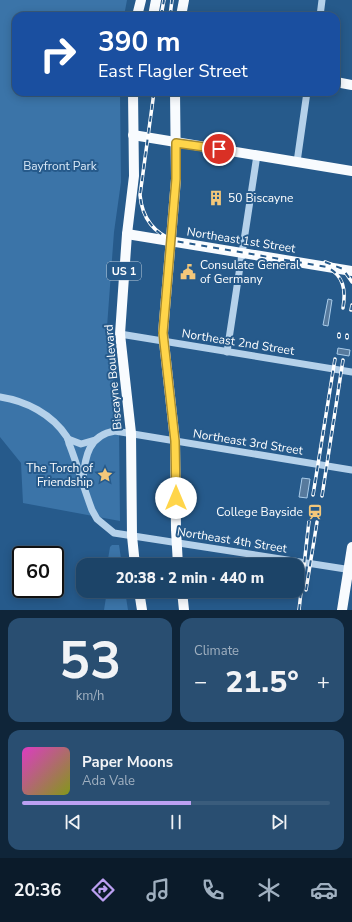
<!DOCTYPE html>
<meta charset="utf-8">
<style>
:root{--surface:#1c4468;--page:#294e71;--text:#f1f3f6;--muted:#a0b0c0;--line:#3a5c7c;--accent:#bca0f2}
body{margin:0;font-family:"Nunito Sans",sans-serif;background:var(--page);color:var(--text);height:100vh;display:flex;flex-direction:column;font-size:15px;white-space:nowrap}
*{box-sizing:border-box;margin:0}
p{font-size:13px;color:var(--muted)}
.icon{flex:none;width:22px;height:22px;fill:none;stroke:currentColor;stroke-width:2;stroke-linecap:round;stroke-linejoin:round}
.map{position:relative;height:610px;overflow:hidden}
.side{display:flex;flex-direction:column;gap:8px;padding:8px;background:#0f2539;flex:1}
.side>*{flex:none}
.top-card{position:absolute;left:12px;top:12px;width:328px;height:84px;border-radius:12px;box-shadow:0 2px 10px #0003,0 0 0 1px var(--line);background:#1a4fa0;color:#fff;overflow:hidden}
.speed{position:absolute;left:12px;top:546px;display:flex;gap:8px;font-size:20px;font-weight:700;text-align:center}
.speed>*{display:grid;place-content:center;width:52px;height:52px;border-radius:50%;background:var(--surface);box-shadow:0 2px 10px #0003,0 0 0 1px var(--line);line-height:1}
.speed .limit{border:2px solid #111;border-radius:6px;background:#fff;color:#111}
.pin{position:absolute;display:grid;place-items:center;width:34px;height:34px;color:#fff;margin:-17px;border:2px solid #fff;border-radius:50%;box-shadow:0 1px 4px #0007}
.me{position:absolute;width:44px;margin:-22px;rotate:0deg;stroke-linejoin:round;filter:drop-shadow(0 0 3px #0008)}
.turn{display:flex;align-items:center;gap:14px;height:84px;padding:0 20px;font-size:18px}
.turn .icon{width:52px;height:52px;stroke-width:2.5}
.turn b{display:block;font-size:28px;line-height:34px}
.big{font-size:30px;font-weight:800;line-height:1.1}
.side .card{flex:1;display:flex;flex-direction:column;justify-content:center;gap:6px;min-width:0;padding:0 14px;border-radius:12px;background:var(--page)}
.side .dial{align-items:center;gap:0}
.dial b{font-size:52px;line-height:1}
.song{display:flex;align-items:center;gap:12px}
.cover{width:48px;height:48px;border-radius:6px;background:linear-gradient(135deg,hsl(310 70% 55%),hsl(70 70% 35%))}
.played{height:4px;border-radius:2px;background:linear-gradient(90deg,var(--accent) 55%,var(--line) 55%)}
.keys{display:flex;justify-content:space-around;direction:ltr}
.heat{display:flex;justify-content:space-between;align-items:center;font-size:22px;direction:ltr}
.side .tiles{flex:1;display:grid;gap:8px;grid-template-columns:1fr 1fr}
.card:last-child{grid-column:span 2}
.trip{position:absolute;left:76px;top:558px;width:228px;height:40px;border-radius:12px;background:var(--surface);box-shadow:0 2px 10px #0003,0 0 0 1px var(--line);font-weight:800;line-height:40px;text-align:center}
.menu{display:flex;height:64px;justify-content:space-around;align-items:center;background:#0b1b2a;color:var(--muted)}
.menu .icon{width:28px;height:28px}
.menu .on{color:var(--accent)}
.menu b{font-size:18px;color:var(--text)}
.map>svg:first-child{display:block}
.green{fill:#3b74a8}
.water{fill:#577a9d;stroke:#a9ccea}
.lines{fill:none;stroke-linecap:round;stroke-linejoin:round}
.minor{stroke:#b5d1ea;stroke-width:7}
.major{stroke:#f8fbfe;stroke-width:10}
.rail-casing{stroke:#fff;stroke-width:3.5}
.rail{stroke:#265a8b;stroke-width:2;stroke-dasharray:6;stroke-linecap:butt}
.route-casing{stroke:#a68a30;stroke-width:10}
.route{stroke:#ffd54a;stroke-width:7}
.labels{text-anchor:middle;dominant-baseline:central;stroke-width:4;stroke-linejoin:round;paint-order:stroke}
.shield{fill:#265a8b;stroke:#becedc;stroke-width:1}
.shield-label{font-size:11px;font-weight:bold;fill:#fff}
.park-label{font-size:12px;fill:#d9e9f8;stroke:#265a8b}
.poi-label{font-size:12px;fill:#fff;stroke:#265a8b;text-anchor:start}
.street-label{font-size:12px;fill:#fff;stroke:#265a8b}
</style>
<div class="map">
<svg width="352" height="610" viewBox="0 0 352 610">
<rect width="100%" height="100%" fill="#265a8b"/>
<g class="green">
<path d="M0,0h127l-3,16h-108v76h104l1,90 -7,50 -7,95 12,105 1,89 -97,-18 -2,-40 -21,-26z"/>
<path d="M112,545h7l3,20h-15l3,-18z"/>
<path d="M107,591h18l3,19h-24z"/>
</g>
<g class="water">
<path d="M328,299l4,1 -4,26 -5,-1z"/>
<path d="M338,348l12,2 -1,6 -12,-2z"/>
<path d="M302,478l8,1 -3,19 -8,-1z"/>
</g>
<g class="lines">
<g class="minor">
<path d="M320,16l2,-16"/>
<path d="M297,162l10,-70"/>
<path d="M120,334l232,38"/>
<path d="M227,352l30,-197"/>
<path d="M0,397c26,4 52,17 67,40 2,3 1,6 3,9 8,21 14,43 22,64l5,9 17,14 238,37"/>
<path d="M68,439l13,5 14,-4"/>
<path d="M83,479c2,-23 6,-44 32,-48l237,39"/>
</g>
<g class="major">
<path d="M137,16l4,-16"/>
<path d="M153,16l3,-16"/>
<path d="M181,16l3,-16"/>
<path d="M336,82l16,3"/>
<path d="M133,92l1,84 -7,58 -7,100 11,99 1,103 3,29"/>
<path d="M175,92l1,87 -13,154 12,108 1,89 2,35"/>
<path d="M133,135l219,36"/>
<path d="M127,234l225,37"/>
<path d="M139,591l3,19"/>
<path d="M182,591l2,19"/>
<path d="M342,610l10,-63"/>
</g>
<defs>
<g id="rail">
<path d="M161,16l3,-16"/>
<path d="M170,16l2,-16"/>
<path d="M154,92l-14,103c2,22 13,38 35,46l152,26c17,9 19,23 16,41"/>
<path d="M325,262l18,7 9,13"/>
<path d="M351,310l1,-5"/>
<path d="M339,337v-3"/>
<path d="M347,338v-3"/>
<path d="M313,495l22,-136"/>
<path d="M322,496l21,-136"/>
<path d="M306,590l11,-68"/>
<path d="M299,610l10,-89"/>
</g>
</defs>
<use href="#rail" class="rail-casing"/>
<use href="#rail" class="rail"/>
</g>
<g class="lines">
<defs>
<path id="route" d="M176,498l-1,-57 -12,-108 13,-154v-36l43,6"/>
</defs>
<use href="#route" class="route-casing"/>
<use href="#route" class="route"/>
</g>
<defs>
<symbol id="building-bare" viewBox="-9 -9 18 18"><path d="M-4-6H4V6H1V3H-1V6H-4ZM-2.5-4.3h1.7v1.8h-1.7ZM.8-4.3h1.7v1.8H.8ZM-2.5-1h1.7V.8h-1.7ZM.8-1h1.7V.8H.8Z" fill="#f3c77a" stroke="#265a8b" stroke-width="2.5" paint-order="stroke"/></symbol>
<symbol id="civic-bare" viewBox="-9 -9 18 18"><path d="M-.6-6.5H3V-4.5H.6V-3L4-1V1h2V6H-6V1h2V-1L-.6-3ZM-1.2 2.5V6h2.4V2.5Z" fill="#f3c77a" stroke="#265a8b" stroke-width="2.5" paint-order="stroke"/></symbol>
<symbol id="sight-bare" viewBox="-9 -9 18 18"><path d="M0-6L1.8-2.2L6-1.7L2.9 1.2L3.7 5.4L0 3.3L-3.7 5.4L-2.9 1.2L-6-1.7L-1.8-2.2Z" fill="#f3c77a" stroke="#265a8b" stroke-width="2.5" paint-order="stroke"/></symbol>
<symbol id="station-bare" viewBox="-9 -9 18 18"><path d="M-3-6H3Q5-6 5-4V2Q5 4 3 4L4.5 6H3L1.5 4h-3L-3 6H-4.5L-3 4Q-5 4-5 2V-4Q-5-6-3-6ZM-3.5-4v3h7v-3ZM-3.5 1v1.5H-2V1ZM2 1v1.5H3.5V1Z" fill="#f3c77a" stroke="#265a8b" stroke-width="2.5" paint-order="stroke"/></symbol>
</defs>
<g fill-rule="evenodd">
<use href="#building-bare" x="205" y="187" width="22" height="22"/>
<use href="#civic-bare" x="177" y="261" width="22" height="22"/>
<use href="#sight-bare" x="94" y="464" width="22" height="22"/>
<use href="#station-bare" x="304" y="501" width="22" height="22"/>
</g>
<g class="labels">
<rect class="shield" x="107" y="262" width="34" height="18" rx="3"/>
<g class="shield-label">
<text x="124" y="271">US 1</text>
</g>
<g class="park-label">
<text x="60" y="166">Bayfront Park</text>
</g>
<g class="poi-label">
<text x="228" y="198">50 Biscayne</text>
<text x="200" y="265">Consulate General<tspan x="200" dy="14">of Germany</tspan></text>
<text x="93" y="468" text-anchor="end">The Torch of<tspan x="93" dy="14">Friendship</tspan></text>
<text x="303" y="512" text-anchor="end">College Bayside</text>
</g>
<g class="street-label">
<text transform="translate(241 240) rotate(9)">Northeast 1st Street</text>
<text transform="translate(238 342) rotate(9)">Northeast 2nd Street</text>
<text transform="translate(113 377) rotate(-95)">Biscayne Boulevard</text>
<text transform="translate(248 442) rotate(9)">Northeast 3rd Street</text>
<text transform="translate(232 540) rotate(9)">Northeast 4th Street</text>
</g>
</g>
</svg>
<div class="speed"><div class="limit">60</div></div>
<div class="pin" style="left:219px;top:149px;background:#d93025"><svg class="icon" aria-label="arrive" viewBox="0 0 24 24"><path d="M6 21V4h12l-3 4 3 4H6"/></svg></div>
<svg class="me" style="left:176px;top:498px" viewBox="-20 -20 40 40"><circle r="19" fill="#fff"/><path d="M0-13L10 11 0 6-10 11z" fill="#ffd54a"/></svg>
<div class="trip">20:38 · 2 min · 440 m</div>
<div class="top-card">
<div class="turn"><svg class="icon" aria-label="right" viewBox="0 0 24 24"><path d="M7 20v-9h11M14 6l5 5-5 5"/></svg><div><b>390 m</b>East Flagler Street</div></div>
</div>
</div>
<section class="side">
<div class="tiles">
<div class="card dial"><b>53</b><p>km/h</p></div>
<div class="card"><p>Climate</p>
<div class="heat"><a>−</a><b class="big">21.5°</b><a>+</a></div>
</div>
<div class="card">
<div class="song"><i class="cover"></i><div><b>Paper Moons</b><p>Ada Vale</p></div></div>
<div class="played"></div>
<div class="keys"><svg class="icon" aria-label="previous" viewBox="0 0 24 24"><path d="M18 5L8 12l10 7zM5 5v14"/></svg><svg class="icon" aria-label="pause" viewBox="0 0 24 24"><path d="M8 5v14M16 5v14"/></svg><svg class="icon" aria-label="next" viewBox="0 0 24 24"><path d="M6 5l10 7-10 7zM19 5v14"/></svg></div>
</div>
</div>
</section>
<nav class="menu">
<b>20:36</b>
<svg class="icon on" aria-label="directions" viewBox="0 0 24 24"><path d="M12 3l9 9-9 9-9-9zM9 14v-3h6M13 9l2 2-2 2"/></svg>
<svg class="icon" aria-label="music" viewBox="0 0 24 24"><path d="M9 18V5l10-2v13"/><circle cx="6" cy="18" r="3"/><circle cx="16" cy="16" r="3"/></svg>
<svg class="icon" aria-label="phone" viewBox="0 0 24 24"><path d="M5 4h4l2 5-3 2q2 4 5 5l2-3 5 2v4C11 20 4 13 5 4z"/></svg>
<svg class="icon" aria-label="climate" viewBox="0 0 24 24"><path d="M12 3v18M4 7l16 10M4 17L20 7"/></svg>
<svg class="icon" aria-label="car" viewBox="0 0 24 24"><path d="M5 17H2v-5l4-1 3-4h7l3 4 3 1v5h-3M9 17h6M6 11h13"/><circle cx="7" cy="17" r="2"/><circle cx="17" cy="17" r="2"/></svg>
</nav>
